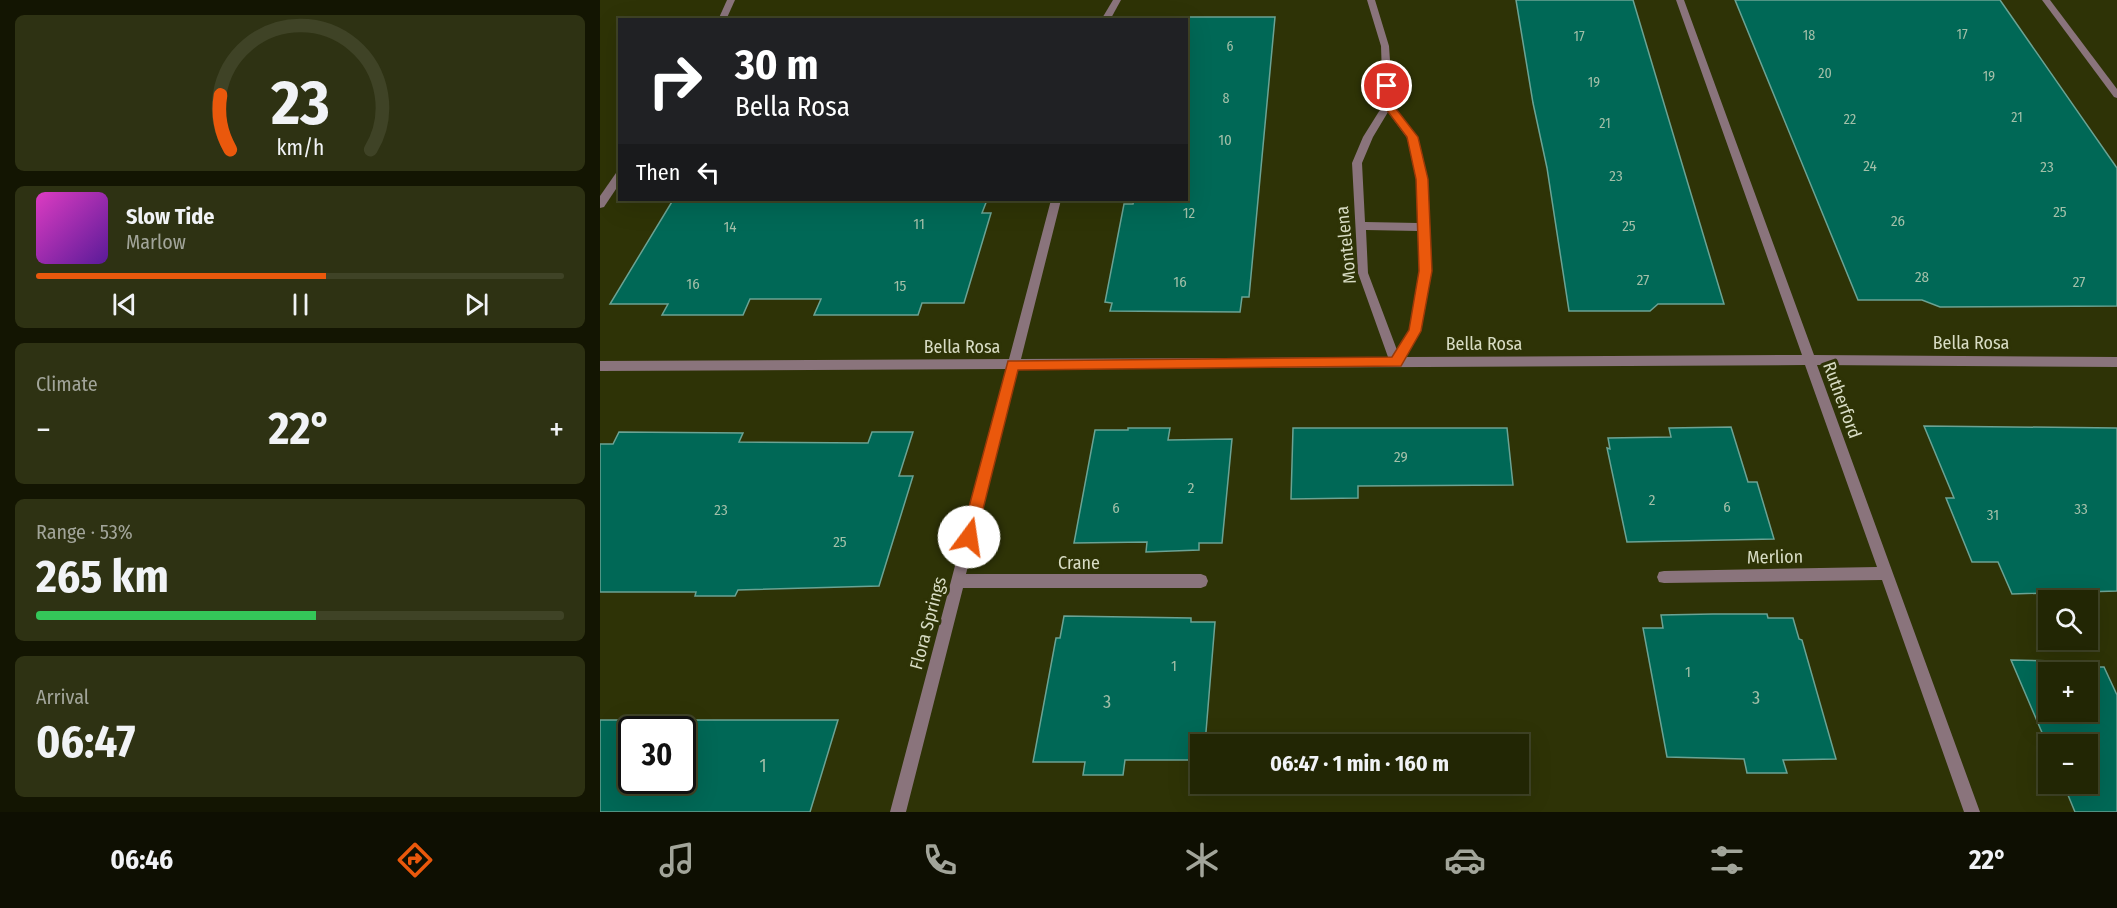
<!DOCTYPE html>
<meta charset="utf-8">
<style>
:root{--surface:#222604;--page:#2e3213;--text:#f1f3f6;--muted:#a2a59a;--line:#3f4326;--accent:#ea580c}
body{margin:0;font-family:"Fira Sans Condensed",sans-serif;background:var(--page);color:var(--text);height:100vh;display:flex;flex-direction:column;font-size:22px;white-space:nowrap}
*{box-sizing:border-box;margin:0}
p{font-size:20px;color:var(--muted)}
.icon{flex:none;width:33px;height:33px;fill:none;stroke:currentColor;stroke-width:2;stroke-linecap:round;stroke-linejoin:round}
.map{position:relative;flex:1;overflow:hidden}
.details{display:flex;flex-direction:column;gap:15px;padding:15px;background:#131502;width:600px}
.details>*{flex:none}
.top-card{position:absolute;left:18px;top:18px;width:570px;height:183px;border-radius:0px;box-shadow:0 6px 24px #0002,0 0 0 2px var(--line);background:#202124;color:#fff;overflow:hidden}
.buttons{position:absolute;left:1438px;top:590px;display:grid;gap:12px}
.buttons a{display:grid;place-items:center;width:60px;height:60px;border-radius:0px;background:var(--surface);box-shadow:0 6px 24px #0002,0 0 0 2px var(--line);font-size:30px}
.speed{position:absolute;left:18px;top:716px;display:flex;gap:12px;font-size:30px;font-weight:700;text-align:center}
.speed>*{display:grid;place-content:center;width:78px;height:78px;border-radius:50%;background:var(--surface);box-shadow:0 6px 24px #0002,0 0 0 2px var(--line);line-height:1}
.speed .limit{border:3px solid #111;border-radius:9px;background:#fff;color:#111}
.pin{position:absolute;display:grid;place-items:center;width:51px;height:51px;color:#fff;margin:-26px;border:3px solid #fff;border-radius:50%;box-shadow:0 2px 6px #0007}
.me{position:absolute;width:66px;margin:-33px;rotate:14deg;stroke-linejoin:round;filter:drop-shadow(0 0 4px #0008)}
.turn{display:flex;align-items:center;gap:21px;height:126px;padding:0 18px;font-size:27px}
.turn .icon{width:78px;height:78px;stroke-width:2.5}
.turn b{display:block;font-size:42px;line-height:51px}
.then{display:flex;align-items:center;height:57px;padding:0 18px;background:#0003;gap:12px;font-size:22px}
.big{font-size:45px;font-weight:700;line-height:1.1}
.details .widget{flex:1;display:flex;flex-direction:column;justify-content:center;gap:9px;min-width:0;padding:0 21px;border-radius:9px;background:var(--page)}
.details .dial{align-items:center;gap:0}
.dial svg{height:156px;overflow:visible;fill:none;stroke:var(--line);stroke-width:7;stroke-linecap:round;text-anchor:middle}
.dial text{fill:var(--text);stroke:none}
.song{display:flex;align-items:center;gap:18px}
.cover{width:72px;height:72px;border-radius:9px;background:linear-gradient(135deg,hsl(310 70% 55%),hsl(270 70% 35%))}
.played{height:6px;border-radius:3px;background:linear-gradient(90deg,var(--accent) 55%,var(--line) 55%)}
.keys{display:flex;justify-content:space-around;direction:ltr}
.heat{display:flex;justify-content:space-between;align-items:center;font-size:33px;direction:ltr}
.charge{height:9px;border-radius:4px;background:linear-gradient(90deg,#34c759 53%,var(--line) 0)}
.trip{position:absolute;left:590px;top:734px;width:339px;height:60px;border-radius:0px;background:var(--surface);box-shadow:0 6px 24px #0002,0 0 0 2px var(--line);font-weight:700;line-height:60px;text-align:center}
.menu{display:flex;height:96px;justify-content:space-around;align-items:center;background:#0e0f02;color:var(--muted)}
.menu .icon{width:42px;height:42px}
.menu .selected{color:var(--accent)}
.menu b{font-size:27px;color:var(--text)}
main{display:flex;flex:1;min-height:0}
.map>svg:first-child{display:block}
.building{fill:#006856;stroke:#6ba394;stroke-width:1.5;fill-rule:evenodd}
.lines{fill:none;stroke-linecap:round;stroke-linejoin:round}
.minor{fill:#8a747c;fill-rule:evenodd}
.tertiary{fill:#8a747c;fill-rule:evenodd}
.route{fill:#ea580c;stroke:#983908;stroke-width:1.5}
.labels{text-anchor:middle;dominant-baseline:central;stroke-width:6;stroke-linejoin:round;paint-order:stroke}
.far-number-label{font-size:14px;fill:#a2bfa8}
.number-label{font-size:15px;fill:#a2bfa8}
.street-label{font-size:18px;fill:#d8dcc4;stroke:#2e3306}
.near-number-label{font-size:18px;fill:#a2bfa8}
</style>
<main>
<section class="details">
<div class="widget dial"><svg viewBox="0 0 100 80">
<path d="M14 69A42 42 0 1 1 86 69"/>
<path d="M14 69A42 42 0 0 1 9 41" stroke="#ea580c"/>
<text x="50" y="56" font-size="32" font-weight="700">23</text>
<text x="50" y="72" font-size="11">km/h</text>
</svg></div>
<div class="widget">
<div class="song"><i class="cover"></i><div><b>Slow Tide</b><p>Marlow</p></div></div>
<div class="played"></div>
<div class="keys"><svg class="icon" aria-label="previous" viewBox="0 0 24 24"><path d="M18 5L8 12l10 7zM5 5v14"/></svg><svg class="icon" aria-label="pause" viewBox="0 0 24 24"><path d="M8 5v14M16 5v14"/></svg><svg class="icon" aria-label="next" viewBox="0 0 24 24"><path d="M6 5l10 7-10 7zM19 5v14"/></svg></div>
</div>
<div class="widget"><p>Climate</p>
<div class="heat"><a>−</a><b class="big">22°</b><a>+</a></div>
</div>
<div class="widget"><p>Range · 53%</p><b class="big">265 km</b><div class="charge"></div></div>
<div class="widget"><p>Arrival</p><b class="big">06:47</b></div>
</section>
<div class="map">
<svg width="1517" height="812" viewBox="0 0 1517 812">
<rect width="100%" height="100%" fill="#2e3306"/>
<g class="building">
<path d="M916,0h117l91,304h-66l-8,7h-81l-22,-143 -14,-65z"/>
<path d="M1135,0h265l117,168v138l-177,1 -18,-7h-64z"/>
<path d="M586,17h89l-26,280h-7l-2,15 -130,-1 2,-8 -7,-1 19,-98h9l1,-4h52z"/>
<path d="M73,200h314l-5,13h9l-27,90h-42l-4,12h-104l7,-16h-71l-7,16h-81l6,-11h-58z"/>
<path d="M1324,426l193,2v163l-105,3 -14,-32h-26l-26,-64h8z"/>
<path d="M1131,427l17,55h9l17,57 -147,3 -20,-94 3,1 -2,-11 63,-1 -2,-9z"/>
<path d="M528,428h42l-2,12 64,-1 -10,104h-23v7l-53,2 1,-10 -73,1 21,-113h33z"/>
<path d="M693,428h214l6,57 -155,1v12l-67,1z"/>
<path d="M19,432l124,1 -4,9 129,1 4,-11h41l-14,44h14l-34,110 -141,4 -3,6h-40l1,-4h-96v-148h13z"/>
<path d="M1113,614h54l1,4h25l6,21 3,1 34,119 -53,1 4,13h-40l-3,-14 -77,-2 -24,-129h20l-2,-13z"/>
<path d="M464,616l127,2v4h24l-10,122h-5v16h-75l-2,15h-40l2,-13h-52l23,-124h4z"/>
<path d="M1411,660l48,1 3,6h42l13,28v117h-42l-12,-29h25v-39h-39v5zM1449,672h39v39h-39z"/>
<path d="M38,717h47l-1,3h154l-28,92h-210v-92h37zM32,729h50v51h-50z"/>
</g>
<g class="lines">
<g class="minor">
<path d="M127,0h8l-9,20h-8z"/>
<path d="M513,0h8l-11,20h-9z"/>
<path d="M1076,0h8l130,355 303,2v10l-300,-2 163,447h-16l-82,-232 -218,3 -5,-1 -2,-5 2,-5 5,-1 213,-4 -72,-202 -787,4 -52,205h235l5,2 2,5 -2,5 -5,2h-238l-57,224h-16l117,-443 -407,2v-10l409,-2 42,-159h10l-40,159 367,-2 -30,-84 5,-4 5,4 29,77 12,-20 11,-59 5,-4 5,4 -9,60 -16,26 397,-2z"/>
<path d="M1442,0h8l67,89v9l-3,-1z"/>
<path d="M20,172v11l-16,24 -4,1v-12l16,-23z"/>
</g>
<path class="tertiary" d="M767,0h8l14,46 4,59 24,32 10,42 3,92 -5,4 -5,-4 -2,-40 -52,-1 2,43 -5,4 -5,-4 -6,-110 11,-26 20,-32 -2,-59zM788,112l19,26 10,41 1,44 -53,-1 -3,-59 11,-26z"/>
</g>
<path class="route" d="M787,82l5,4 1,19 25,32 10,42 4,92 -11,60 -20,35 -383,4 -42,167 -2,5 -5,2 -6,-2 -2,-5 47,-176 384,-4 17,-27 10,-59 -3,-92 -9,-42 -24,-32 -1,-19z"/>
<g class="labels">
<g class="far-number-label">
<text x="1362" y="34">17</text>
<text x="1209" y="35">18</text>
<text x="979" y="36">17</text>
<text x="630" y="46">6</text>
<text x="1225" y="73">20</text>
<text x="1389" y="76">19</text>
<text x="994" y="82">19</text>
<text x="626" y="98">8</text>
<text x="1417" y="117">21</text>
<text x="1250" y="119">22</text>
<text x="1005" y="123">21</text>
</g>
<g class="number-label">
<text x="625" y="140">10</text>
<text x="1270" y="166">24</text>
<text x="1447" y="167">23</text>
<text x="1016" y="176">23</text>
<text x="1460" y="212">25</text>
<text x="589" y="213">12</text>
<text x="1298" y="221">26</text>
<text x="319" y="224">11</text>
<text x="1029" y="226">25</text>
<text x="130" y="227">14</text>
<text x="1322" y="277">28</text>
<text x="1043" y="280">27</text>
<text x="580" y="282">16</text>
<text x="1479" y="282">27</text>
<text x="93" y="284">16</text>
<text x="300" y="286">15</text>
<text x="801" y="457">29</text>
<text x="591" y="488">2</text>
<text x="1052" y="500">2</text>
<text x="1127" y="507">6</text>
<text x="516" y="508">6</text>
<text x="1481" y="509">33</text>
<text x="121" y="510">23</text>
<text x="1393" y="515">31</text>
<text x="240" y="542">25</text>
<text x="574" y="666">1</text>
<text x="1088" y="672">1</text>
</g>
<g class="street-label">
<text transform="translate(746 245) rotate(-96)">Montelena</text>
<text x="1371" y="343">Bella Rosa</text>
<text x="884" y="344">Bella Rosa</text>
<text x="362" y="347">Bella Rosa</text>
<text transform="translate(1242 400) rotate(70)">Rutherford</text>
<text transform="translate(1175 557) rotate(-1)">Merlion</text>
<text x="479" y="563">Crane</text>
<text transform="translate(328 623) rotate(-75)">Flora Springs</text>
</g>
<g class="near-number-label">
<text x="1156" y="698">3</text>
<text x="507" y="702">3</text>
<text x="163" y="766">1</text>
</g>
</g>
</svg>
<div class="buttons">
<a><svg class="icon" aria-label="search" viewBox="0 0 24 24"><circle cx="10" cy="10" r="6"/><path d="M15 15l6 6"/></svg></a>
<a>+</a>
<a>−</a>
</div>
<div class="speed"><div class="limit">30</div></div>
<div class="pin" style="left:787px;top:86px;background:#d93025"><svg class="icon" aria-label="arrive" viewBox="0 0 24 24"><path d="M6 21V4h12l-3 4 3 4H6"/></svg></div>
<svg class="me" style="left:369px;top:537px" viewBox="-20 -20 40 40"><circle r="19" fill="#fff"/><path d="M0-13L10 11 0 6-10 11z" fill="#ea580c"/></svg>
<div class="trip">06:47 · 1 min · 160 m</div>
<div class="top-card">
<div class="turn"><svg class="icon" aria-label="right" viewBox="0 0 24 24"><path d="M7 20v-9h11M14 6l5 5-5 5"/></svg><div><b>30 m</b>Bella Rosa</div></div>
<div class="then">Then<svg class="icon" aria-label="left" viewBox="0 0 24 24"><path d="M17 20v-9H6M10 6l-5 5 5 5"/></svg></div>
</div>
</div>
</main>
<nav class="menu">
<b>06:46</b>
<svg class="icon selected" aria-label="directions" viewBox="0 0 24 24"><path d="M12 3l9 9-9 9-9-9zM9 14v-3h6M13 9l2 2-2 2"/></svg>
<svg class="icon" aria-label="music" viewBox="0 0 24 24"><path d="M9 18V5l10-2v13"/><circle cx="6" cy="18" r="3"/><circle cx="16" cy="16" r="3"/></svg>
<svg class="icon" aria-label="phone" viewBox="0 0 24 24"><path d="M5 4h4l2 5-3 2q2 4 5 5l2-3 5 2v4C11 20 4 13 5 4z"/></svg>
<svg class="icon" aria-label="climate" viewBox="0 0 24 24"><path d="M12 3v18M4 7l16 10M4 17L20 7"/></svg>
<svg class="icon" aria-label="car" viewBox="0 0 24 24"><path d="M5 17H2v-5l4-1 3-4h7l3 4 3 1v5h-3M9 17h6M6 11h13"/><circle cx="7" cy="17" r="2"/><circle cx="17" cy="17" r="2"/></svg>
<svg class="icon" aria-label="filters" viewBox="0 0 24 24"><path d="M4 7h16M4 17h16"/><circle cx="9" cy="7" r="2"/><circle cx="15" cy="17" r="2"/></svg>
<b>22°</b>
</nav>
